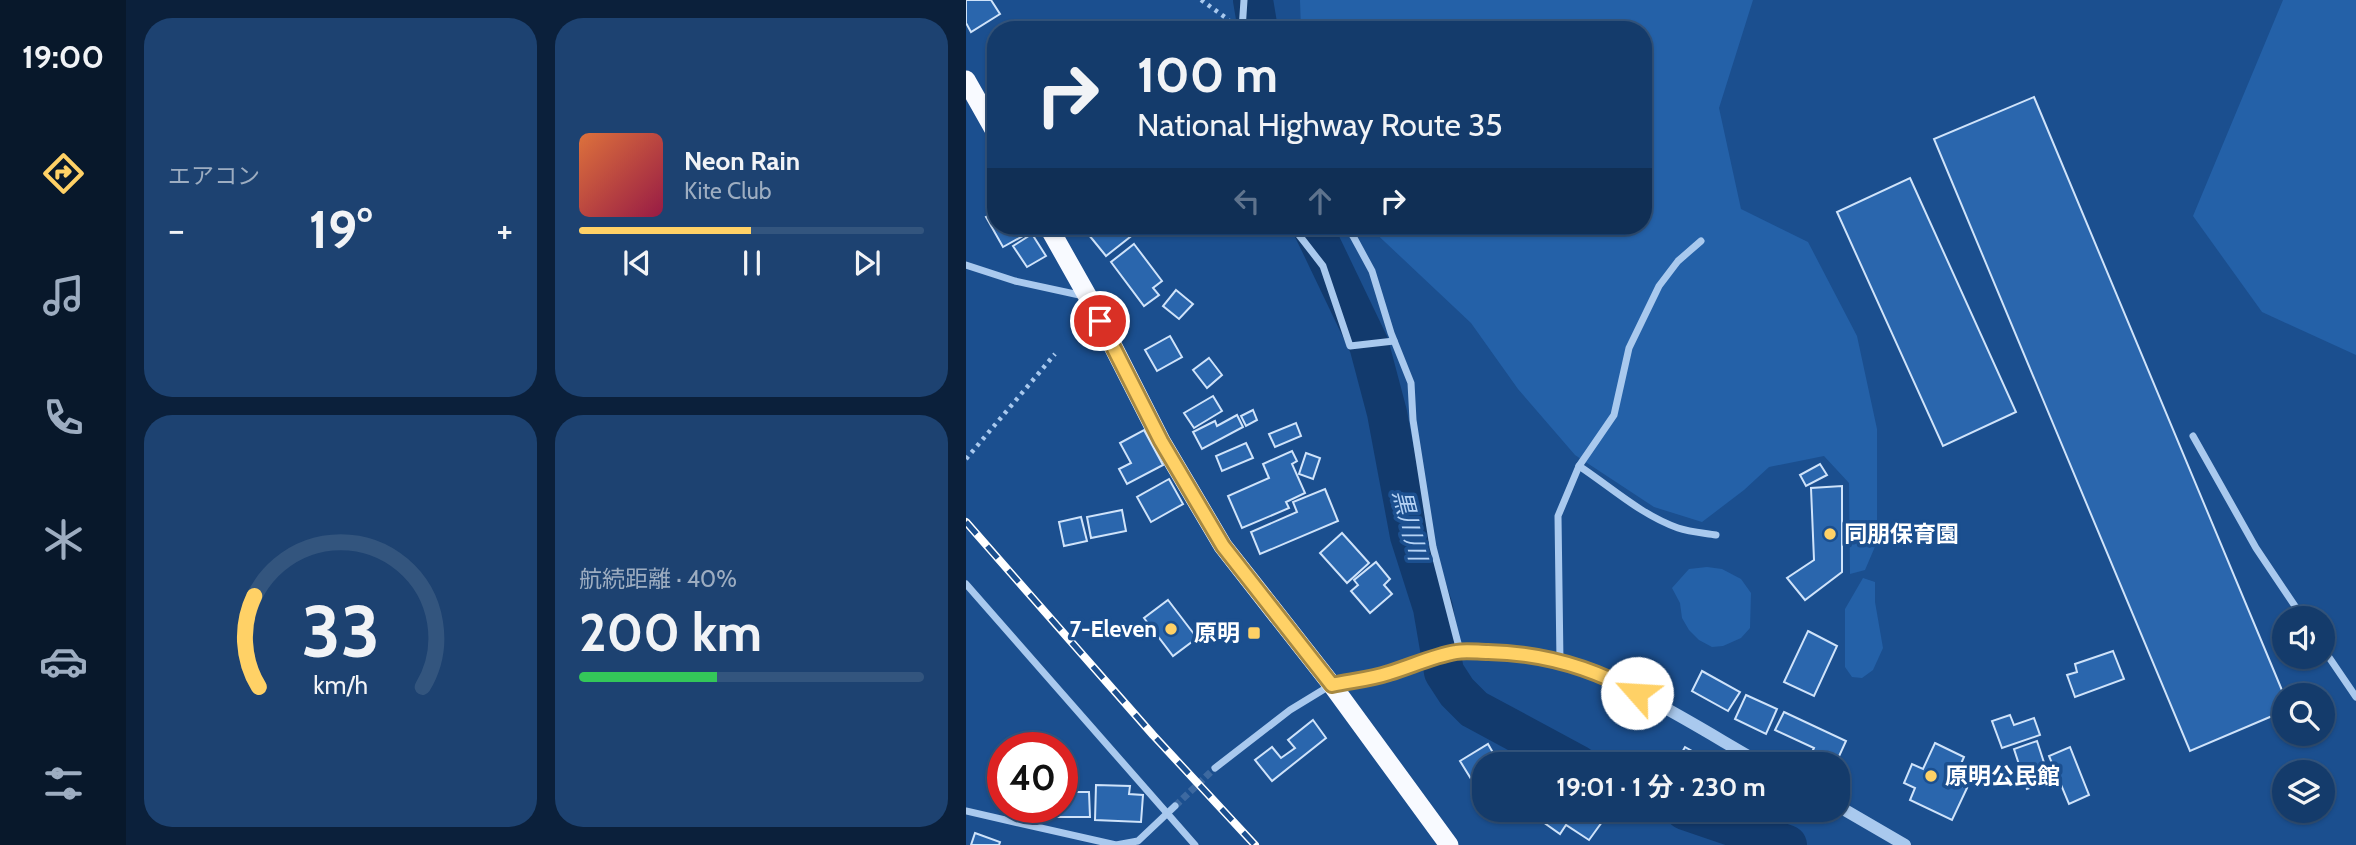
<!DOCTYPE html>
<html lang="ja">
<meta charset="utf-8">
<style>
:root{--surface:#143b6b;--page:#1d4271;--text:#f1f3f6;--muted:#9dadc1;--line:#33557e;--accent:#ffd166}
body{margin:0;font-family:Cabin,"Noto Sans JP",sans-serif;background:var(--page);color:var(--text);height:100vh;display:flex;flex-direction:column;font-size:26px;white-space:nowrap}
*{box-sizing:border-box;margin:0}
p{font-size:23px;color:var(--muted)}
.icon{flex:none;width:38px;height:38px;fill:none;stroke:currentColor;stroke-width:2;stroke-linecap:round;stroke-linejoin:round}
.map{position:relative;flex:1;overflow:hidden}
.details{display:flex;flex-direction:column;gap:18px;padding:18px;background:#0b203b;width:840px}
.details>*{flex:none}
.banner{position:absolute;left:21px;top:21px;width:665px;height:214px;border-radius:28px;box-shadow:0 2px 5px #0004,0 0 0 2px var(--line);background:#143b6b;color:var(--text);overflow:hidden}
.fabs{position:absolute;left:1306px;top:606px;display:grid;gap:14px}
.fabs a{display:grid;place-items:center;width:63px;height:63px;border-radius:50%;background:var(--surface);box-shadow:0 2px 5px #0004,0 0 0 2px var(--line);font-size:35px}
.speed{position:absolute;left:21px;top:732px;display:flex;gap:14px;font-size:35px;font-weight:700;text-align:center}
.speed>*{display:grid;place-content:center;width:91px;height:91px;border-radius:50%;background:var(--surface);box-shadow:0 2px 5px #0004,0 0 0 2px var(--line);line-height:1}
.speed .limit{border:10px solid #d22;background:#fff;color:#111}
.pin{position:absolute;display:grid;place-items:center;width:60px;height:60px;color:#fff;margin:-30px;border:4px solid #fff;border-radius:50%;box-shadow:0 2px 7px #0007}
.me{position:absolute;width:77px;margin:-38px;rotate:296deg;stroke-linejoin:round;filter:drop-shadow(0 0 5px #0008)}
.turn{display:flex;align-items:center;gap:24px;height:147px;padding:0 35px;font-size:32px}
.turn .icon{width:91px;height:91px;stroke-width:2.5}
.turn b{display:block;font-size:49px;line-height:60px}
.lanes{display:flex;align-items:center;height:66px;padding:0 35px;background:#0003;justify-content:center;gap:35px;direction:ltr}
.lanes .off{opacity:.35}
.big{font-size:52px;font-weight:700;line-height:1.1}
.details .widget{flex:1;display:flex;flex-direction:column;justify-content:center;gap:10px;min-width:0;padding:0 24px;border-radius:28px;background:var(--page)}
.details .dial{align-items:center;gap:0}
.dial svg{height:182px;overflow:visible;fill:none;stroke:var(--line);stroke-width:7;stroke-linecap:round;text-anchor:middle}
.dial text{fill:var(--text);stroke:none}
.song{display:flex;align-items:center;gap:21px}
.cover{width:84px;height:84px;border-radius:10px;background:linear-gradient(135deg,hsl(20 70% 55%),hsl(340 70% 35%))}
.played{height:7px;border-radius:4px;background:linear-gradient(90deg,var(--accent) 50%,var(--line) 50%)}
.keys{display:flex;justify-content:space-around;direction:ltr}
.heat{display:flex;justify-content:space-between;align-items:center;font-size:38px;direction:ltr}
.charge{height:10px;border-radius:5px;background:linear-gradient(90deg,#34c759 40%,var(--line) 0)}
.details .tiles{flex:1;display:grid;gap:18px;grid-template-columns:repeat(2,1fr)}
.trip{position:absolute;left:506px;top:752px;width:378px;height:70px;border-radius:28px;background:var(--surface);box-shadow:0 2px 5px #0004,0 0 0 2px var(--line);font-weight:700;line-height:70px;text-align:center}
main{display:flex;flex:1;min-height:0}
.dock{display:flex;flex-direction:column;width:126px;justify-content:space-around;align-items:center;background:#08182b;color:var(--muted)}
.dock .icon{width:49px;height:49px}
.dock .on{color:var(--accent)}
.dock b{font-size:32px;color:var(--text)}
.map>svg:first-child{display:block}
.green{fill:#2461a8}
.lines{fill:none;stroke-linecap:round;stroke-linejoin:round}
.river{stroke:#123a6d;stroke-width:40}
.building{fill:#2a66ad;stroke:#cfe3fa;stroke-width:2}
.minor-tunnel{stroke:#3d69a0;stroke-width:7;stroke-dasharray:7 3.5;stroke-linecap:butt}
.path{stroke:#a9c9ee;stroke-width:4.5;stroke-dasharray:3.5 5;stroke-linecap:butt}
.minor{stroke:#a9c9ee;stroke-width:7}
.tertiary{stroke:#a9c9ee;stroke-width:12}
.trunk{stroke:#f8faff;stroke-width:19}
.rail-casing{stroke:#fff;stroke-width:8}
.rail{stroke:#1b4f8f;stroke-width:5;stroke-dasharray:16;stroke-linecap:butt}
.route-casing{stroke:#a68842;stroke-width:18}
.route{stroke:#ffd166;stroke-width:12}
.poi-dot{fill:#ffd166;stroke:#1b4f8f;stroke-width:2.5}
.labels{text-anchor:middle;dominant-baseline:central;stroke-width:7;stroke-linejoin:round;paint-order:stroke}
.poi-label{font-size:23px;font-weight:bold;fill:#fff;stroke:#1b4f8f;text-anchor:start}
.water-label{font-size:24px;font-style:italic;fill:#b5d3f5;stroke:#1b4f8f}
</style>
<main>
<nav class="dock">
<b>19:00</b>
<svg class="icon on" aria-label="directions" viewBox="0 0 24 24"><path d="M12 3l9 9-9 9-9-9zM9 14v-3h6M13 9l2 2-2 2"/></svg>
<svg class="icon" aria-label="music" viewBox="0 0 24 24"><path d="M9 18V5l10-2v13"/><circle cx="6" cy="18" r="3"/><circle cx="16" cy="16" r="3"/></svg>
<svg class="icon" aria-label="phone" viewBox="0 0 24 24"><path d="M5 4h4l2 5-3 2q2 4 5 5l2-3 5 2v4C11 20 4 13 5 4z"/></svg>
<svg class="icon" aria-label="climate" viewBox="0 0 24 24"><path d="M12 3v18M4 7l16 10M4 17L20 7"/></svg>
<svg class="icon" aria-label="car" viewBox="0 0 24 24"><path d="M5 17H2v-5l4-1 3-4h7l3 4 3 1v5h-3M9 17h6M6 11h13"/><circle cx="7" cy="17" r="2"/><circle cx="17" cy="17" r="2"/></svg>
<svg class="icon" aria-label="filters" viewBox="0 0 24 24"><path d="M4 7h16M4 17h16"/><circle cx="9" cy="7" r="2"/><circle cx="15" cy="17" r="2"/></svg>
</nav>
<section class="details">
<div class="tiles">
<div class="widget"><p>エアコン</p>
<div class="heat"><a>−</a><b class="big">19°</b><a>+</a></div>
</div>
<div class="widget">
<div class="song"><i class="cover"></i><div><b>Neon Rain</b><p>Kite Club</p></div></div>
<div class="played"></div>
<div class="keys"><svg class="icon" aria-label="previous" viewBox="0 0 24 24"><path d="M18 5L8 12l10 7zM5 5v14"/></svg><svg class="icon" aria-label="pause" viewBox="0 0 24 24"><path d="M8 5v14M16 5v14"/></svg><svg class="icon" aria-label="next" viewBox="0 0 24 24"><path d="M6 5l10 7-10 7zM19 5v14"/></svg></div>
</div>
<div class="widget dial"><svg viewBox="0 0 100 80">
<path d="M14 69A42 42 0 1 1 86 69"/>
<path d="M14 69A42 42 0 0 1 12 29" stroke="#ffd166"/>
<text x="50" y="56" font-size="32" font-weight="700">33</text>
<text x="50" y="72" font-size="11">km/h</text>
</svg></div>
<div class="widget"><p>航続距離 · 40%</p><b class="big">200 km</b><div class="charge"></div></div>
</div>
</section>
<div class="map">
<svg width="1390" height="845" viewBox="0 0 1390 845">
<rect width="100%" height="100%" fill="#1b4f8f"/>
<g class="green">
<path d="M334,0h453l-34,108 22,101 67,33 49,94 20,93v113l-12,28 -15,4 -1,-91 -25,-27 -55,11 -25,23 -42,32 -48,-15 -79,-52 -57,-66 -47,-66 -103,-97h275v-196h-342z"/>
<path d="M1317,0h73v355l-94,-43 -69,-96z"/>
<path d="M741,567l15,2 19,10 10,14 -1,35 -9,10 -18,8 -11,1 -13,-7 -10,-10 -7,-12 -2,-15 -8,-15 17,-19z"/>
<path d="M897,578l12,4v20l8,46 -10,22 -11,8 -10,-1 -7,-10v-58z"/>
</g>
<g class="lines">
<g class="river">
<path d="M287,0l5,30"/>
<path d="M346,226l57,119 18,68 23,123 23,72 11,64 13,20 17,17 104,56"/>
<path d="M719,810l102,35"/>
</g>
</g>
<g class="building">
<path d="M0,0h25l9,14 -29,18 -5,-9z"/>
<path d="M1068,97l250,598v16l-94,40 -256,-612z"/>
<path d="M944,178l106,234 -73,34 -106,-234z"/>
<path d="M30,212v14h31l3,6 -27,15 -17,-30z"/>
<path d="M121,226h57l-38,30 -22,-27z"/>
<path d="M66,234l14,22 -19,11 -14,-21z"/>
<path d="M168,244l28,37 -9,7 6,7 -15,11 -33,-44z"/>
<path d="M210,290l17,14 -14,15 -16,-13z"/>
<path d="M204,336l12,21 -25,14 -12,-21z"/>
<path d="M243,358l13,17 -15,13 -14,-18z"/>
<path d="M247,396l9,15 -28,17 -10,-15z"/>
<path d="M287,410l4,10 -11,6 -5,-10z"/>
<path d="M271,415l6,12 -41,22 -9,-17 22,-11 2,5z"/>
<path d="M330,423l5,13 -26,11 -6,-13z"/>
<path d="M178,430l19,35 -36,19 -8,-15 12,-6 -11,-20z"/>
<path d="M280,443l7,15 -31,13 -6,-15z"/>
<path d="M326,451l5,10 -5,3 13,29 -19,9 3,6 -47,20 -14,-32 41,-18 -6,-14z"/>
<path d="M340,453l14,5 -7,21 -14,-5z"/>
<path d="M854,464l7,11 -21,11 -6,-11z"/>
<path d="M203,479l14,25 -32,18 -14,-25z"/>
<path d="M876,486v86l-37,28 -18,-22 27,-18 -3,-72z"/>
<path d="M359,489l13,32 -78,33 -9,-22 46,-20 -4,-10z"/>
<path d="M156,510l4,21 -35,7 -4,-21z"/>
<path d="M115,517l6,24 -23,5 -5,-24z"/>
<path d="M376,533l27,30 -22,20 -27,-30z"/>
<path d="M410,562l14,17 -6,6 8,9 -22,19 -19,-22 7,-6 -4,-5z"/>
<path d="M202,600l29,38 -24,18 -29,-38z"/>
<path d="M842,631l29,15 -23,50 -30,-14z"/>
<path d="M1147,651l11,28 -49,18 -8,-22 10,-3 -2,-8z"/>
<path d="M736,671l38,21 -12,19 -36,-20z"/>
<path d="M780,695l31,14 -11,25 -31,-15z"/>
<path d="M818,712l62,29 -11,24h-7l-18,-9 4,-8 -39,-18z"/>
<path d="M1044,715l4,10 20,-7 6,17 -38,13 -10,-27z"/>
<path d="M347,720l13,18 -54,43 -17,-21 17,-13 9,11 14,-10 -7,-8z"/>
<path d="M1071,741l13,40 -23,8 -13,-40z"/>
<path d="M969,743l29,14 -11,25 14,6 -15,32 -42,-20 5,-12 -11,-5 8,-19 11,5z"/>
<path d="M522,744l12,21h-16v35l-24,-39z"/>
<path d="M719,747l21,12 -3,6h-28z"/>
<path d="M1104,747l19,48 -20,9 -20,-48z"/>
<path d="M130,785l34,1 -1,8 14,1 -2,27 -46,-2z"/>
<path d="M96,792h27l1,25h-33v-10h5z"/>
<path d="M524,810h25l-18,11z"/>
<path d="M585,810h33l18,12 -13,18 -23,-15 -6,9 -17,-12z"/>
<path d="M9,833l25,9 -1,3h-28z"/>
</g>
<g class="lines">
<path class="minor-tunnel" d="M209,806l40,-38"/>
<g class="path">
<path d="M235,0l28,20"/>
<path d="M0,459l89,-105"/>
</g>
<g class="minor">
<path d="M276,30l2,-30"/>
<path d="M326,226l31,40 27,80 44,-5"/>
<path d="M378,226l9,10 19,35 19,62 20,50 2,37 20,127 27,104"/>
<path d="M0,265l49,16 69,15"/>
<path d="M1227,436l63,112 47,70"/>
<path d="M613,466c32,21 62,49 99,62 12,4 26,5 38,7"/>
<path d="M0,584l229,261"/>
<path d="M1356,647l34,50"/>
<path d="M594,662l-2,-146 21,-50 35,-51 15,-67 30,-62 19,-25 23,-20"/>
<path d="M249,768l75,-58 41,-25"/>
<path d="M0,811l150,34 22,-4 37,-35"/>
</g>
<g class="tertiary">
<path d="M366,685c18,-4 38,-6 57,-12 23,-7 46,-20 71,-22 113,-9 210,61 304,114"/>
<path d="M872,806l67,39"/>
</g>
<g class="trunk">
<path d="M0,80l30,53"/>
<path d="M82,226l40,71 73,144 62,105 109,139 117,160"/>
</g>
<defs>
<path id="rail" d="M0,522l187,213 102,110"/>
</defs>
<use href="#rail" class="rail-casing"/>
<use href="#rail" class="rail"/>
</g>
<g class="lines">
<defs>
<path id="route" d="M134,321l61,120 62,105 109,139c19,-4 39,-6 57,-12 23,-7 44,-17 67,-21 10,-2 22,0 32,0 52,1 103,15 149,41"/>
</defs>
<use href="#route" class="route-casing"/>
<use href="#route" class="route"/>
</g>
<g class="poi-dot">
<circle cx="864" cy="534" r="7"/>
<circle cx="205" cy="629" r="7"/>
<rect x="281" y="626" width="14" height="14" rx="3.5"/>
<circle cx="965" cy="776" r="7"/>
</g>
<g class="labels">
<g class="poi-label">
<text x="878" y="534">同朋保育園</text>
<text x="191" y="629" text-anchor="end">7-Eleven</text>
<text x="274" y="633" text-anchor="end">原明</text>
<text x="979" y="776">原明公民館</text>
</g>
<g class="water-label">
<text transform="translate(444 525) rotate(76)">黒川川</text>
</g>
</g>
</svg>
<div class="fabs">
<a><svg class="icon" aria-label="sound" viewBox="0 0 24 24"><path d="M4 9h4l5-4v14l-5-4H4zM17 9q2 3 0 6"/></svg></a>
<a><svg class="icon" aria-label="search" viewBox="0 0 24 24"><circle cx="10" cy="10" r="6"/><path d="M15 15l6 6"/></svg></a>
<a><svg class="icon" aria-label="layers" viewBox="0 0 24 24"><path d="M12 4l9 5-9 5-9-5zM3 14l9 5 9-5"/></svg></a>
</div>
<div class="speed"><div class="limit">40</div></div>
<div class="pin" style="left:134px;top:321px;background:#d93025"><svg class="icon" aria-label="arrive" viewBox="0 0 24 24"><path d="M6 21V4h12l-3 4 3 4H6"/></svg></div>
<svg class="me" style="left:671px;top:693px" viewBox="-20 -20 40 40"><circle r="19" fill="#fff"/><path d="M0-13L10 11 0 6-10 11z" fill="#ffd166"/></svg>
<div class="trip">19:01 · 1 分 · 230 m</div>
<div class="banner">
<div class="turn"><svg class="icon" aria-label="right" viewBox="0 0 24 24"><path d="M7 20v-9h11M14 6l5 5-5 5"/></svg><div><b>100 m</b>National Highway Route 35</div></div>
<div class="lanes"><svg class="icon off" aria-label="left" viewBox="0 0 24 24"><path d="M17 20v-9H6M10 6l-5 5 5 5"/></svg><svg class="icon off" aria-label="ahead" viewBox="0 0 24 24"><path d="M12 20V5M6 11l6-6 6 6"/></svg><svg class="icon" aria-label="right" viewBox="0 0 24 24"><path d="M7 20v-9h11M14 6l5 5-5 5"/></svg></div>
</div>
</div>
</main>
